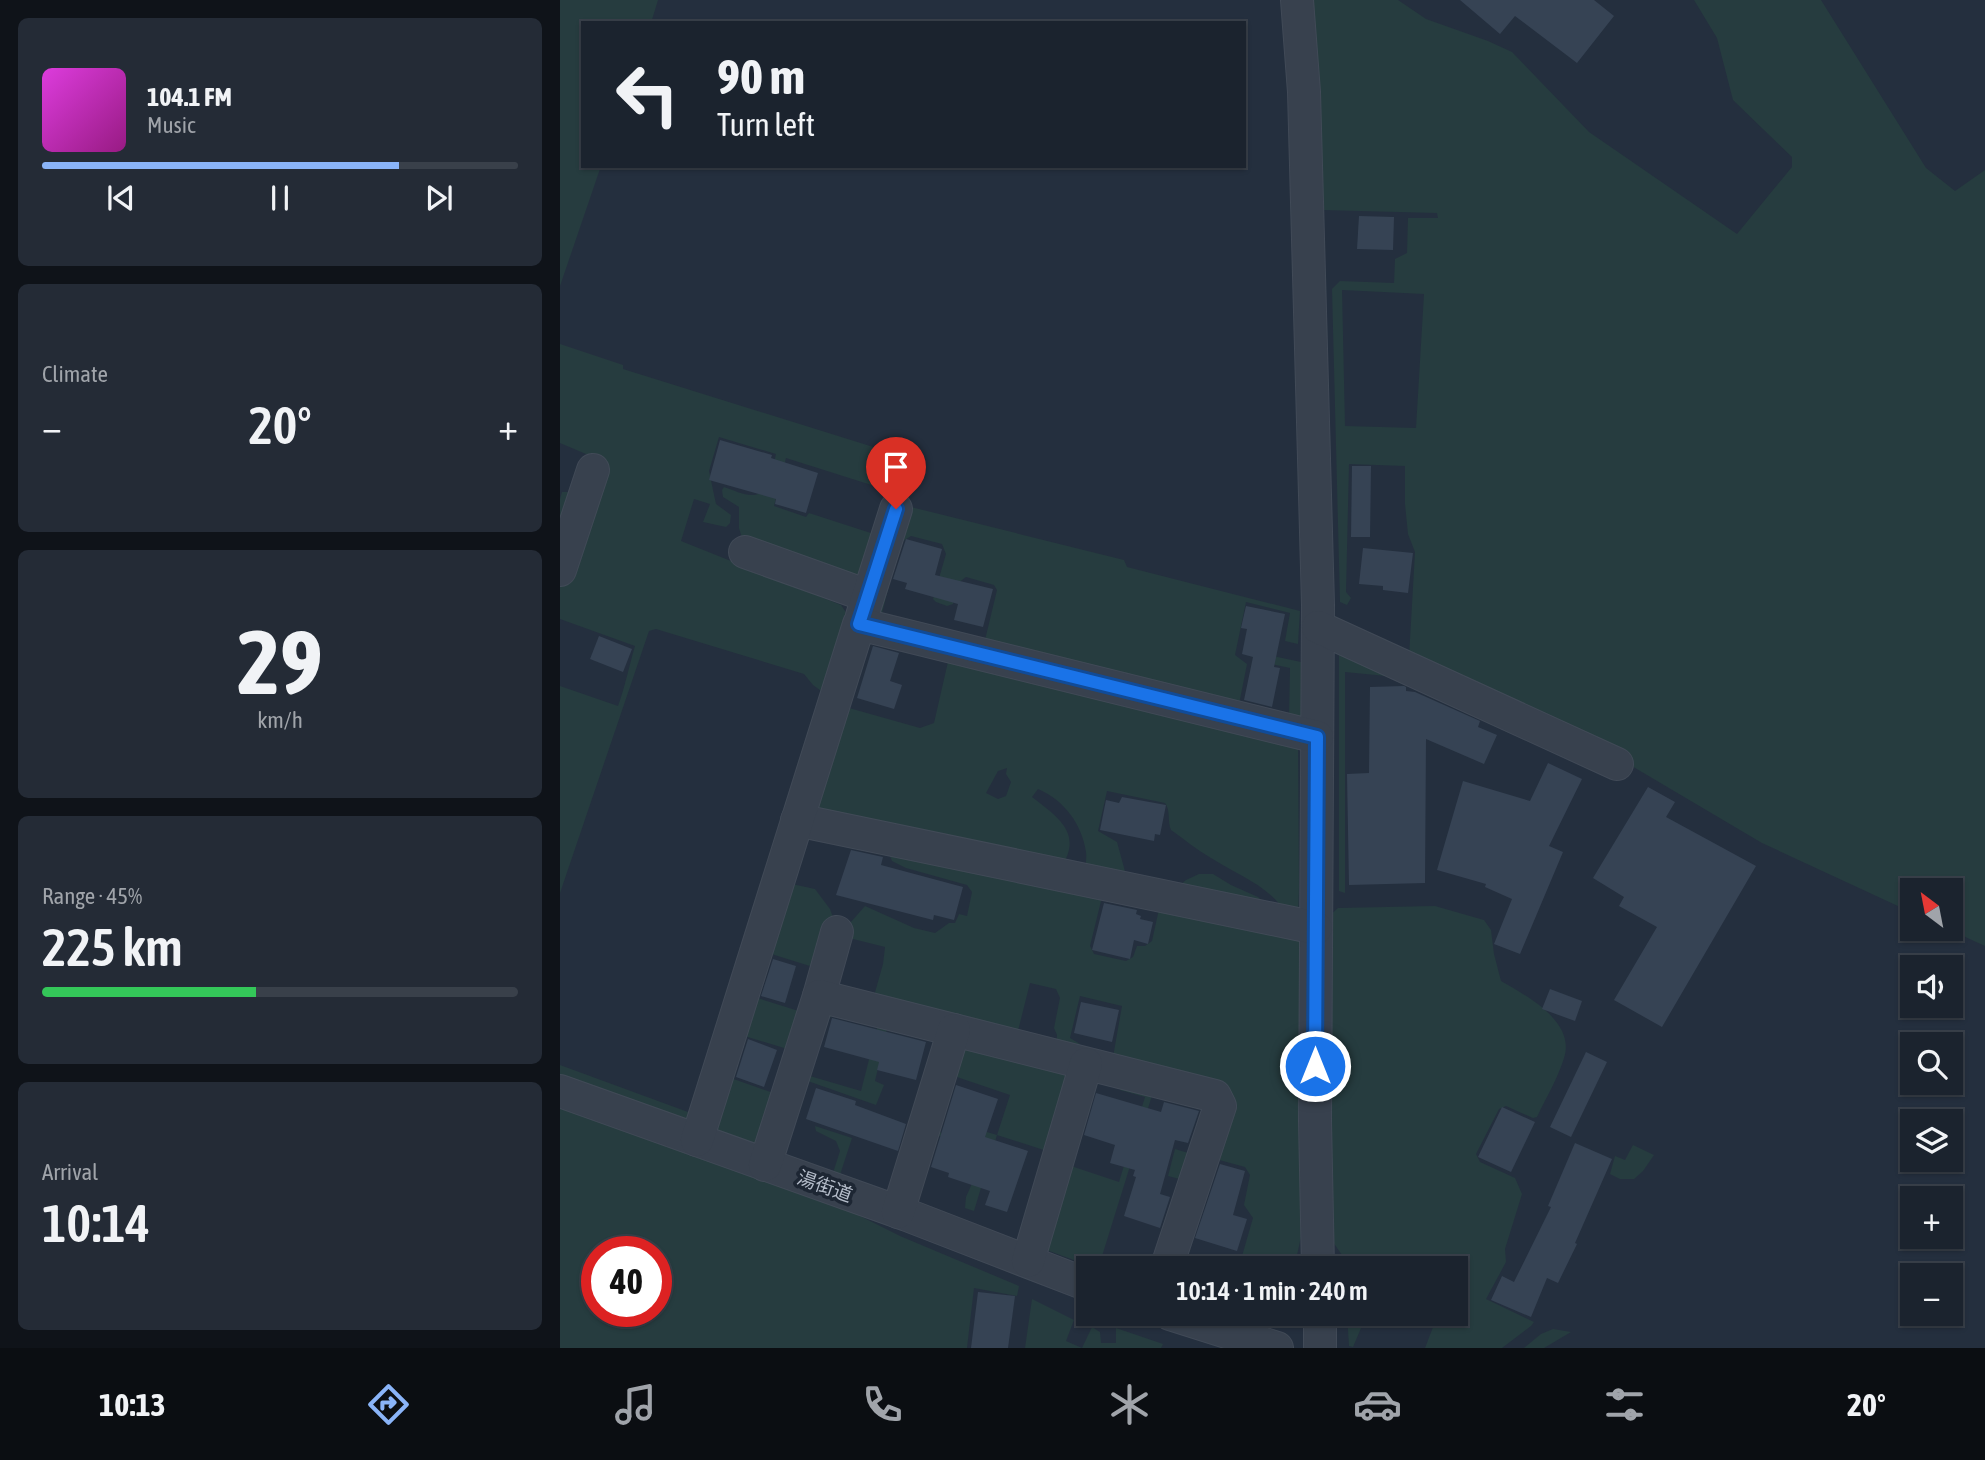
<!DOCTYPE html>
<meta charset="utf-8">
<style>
:root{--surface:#1b232e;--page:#242b36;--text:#f1f3f6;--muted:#a0a4aa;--line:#39404a;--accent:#8ab4f8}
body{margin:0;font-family:"Asap Condensed","Noto Sans JP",sans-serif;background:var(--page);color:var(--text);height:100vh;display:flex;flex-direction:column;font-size:26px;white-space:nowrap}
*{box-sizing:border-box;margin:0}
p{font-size:23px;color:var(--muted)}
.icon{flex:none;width:38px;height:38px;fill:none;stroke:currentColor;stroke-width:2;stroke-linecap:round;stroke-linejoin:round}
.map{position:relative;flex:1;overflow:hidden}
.details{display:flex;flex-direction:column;gap:18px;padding:18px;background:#0f1319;width:560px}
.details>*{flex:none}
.banner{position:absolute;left:21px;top:21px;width:665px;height:147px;border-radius:0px;box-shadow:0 2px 5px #0004,0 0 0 2px var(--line);background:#1b232e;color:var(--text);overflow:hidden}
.needle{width:46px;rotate:328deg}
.fabs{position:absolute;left:1340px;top:878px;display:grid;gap:14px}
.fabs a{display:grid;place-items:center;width:63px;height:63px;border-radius:0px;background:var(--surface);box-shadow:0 2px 5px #0004,0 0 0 2px var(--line);font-size:35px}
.speed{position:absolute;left:21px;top:1236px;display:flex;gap:14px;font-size:35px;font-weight:700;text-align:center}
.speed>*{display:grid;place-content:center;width:91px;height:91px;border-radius:50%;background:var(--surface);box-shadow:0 2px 5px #0004,0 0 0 2px var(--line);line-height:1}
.speed .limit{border:10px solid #d22;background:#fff;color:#111}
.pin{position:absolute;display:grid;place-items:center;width:60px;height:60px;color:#fff;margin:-72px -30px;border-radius:50% 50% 50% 0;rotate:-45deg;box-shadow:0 0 7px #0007}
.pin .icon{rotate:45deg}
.me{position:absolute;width:77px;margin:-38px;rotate:0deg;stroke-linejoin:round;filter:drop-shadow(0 0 5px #0008)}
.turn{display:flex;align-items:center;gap:24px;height:147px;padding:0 21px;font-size:32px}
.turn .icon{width:91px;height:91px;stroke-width:2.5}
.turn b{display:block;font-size:49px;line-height:60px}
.big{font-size:52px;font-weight:600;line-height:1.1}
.details .tile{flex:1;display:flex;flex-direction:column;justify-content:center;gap:10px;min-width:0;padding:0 24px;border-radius:10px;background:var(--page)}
.details .dial{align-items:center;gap:0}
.dial b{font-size:91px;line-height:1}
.song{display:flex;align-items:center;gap:21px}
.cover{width:84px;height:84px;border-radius:10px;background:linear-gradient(135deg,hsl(300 70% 55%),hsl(310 70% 35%))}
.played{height:7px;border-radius:4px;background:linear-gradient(90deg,var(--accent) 75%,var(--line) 75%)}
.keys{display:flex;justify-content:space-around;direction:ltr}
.heat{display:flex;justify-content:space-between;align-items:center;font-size:38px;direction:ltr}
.charge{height:10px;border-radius:5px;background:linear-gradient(90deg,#34c759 45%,var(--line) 0)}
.trip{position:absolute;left:516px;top:1256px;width:392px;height:70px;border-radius:0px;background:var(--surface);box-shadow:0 2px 5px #0004,0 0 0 2px var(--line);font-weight:600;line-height:70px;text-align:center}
.menu{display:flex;height:112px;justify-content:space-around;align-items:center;background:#0b0e12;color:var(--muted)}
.menu .icon{width:49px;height:49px}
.menu .on{color:var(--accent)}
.menu b{font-size:32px;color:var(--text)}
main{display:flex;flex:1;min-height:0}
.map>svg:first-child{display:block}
.green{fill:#263c3f;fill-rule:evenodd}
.building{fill:#364354}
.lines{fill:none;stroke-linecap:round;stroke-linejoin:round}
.minor-casing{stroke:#414a57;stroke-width:34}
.minor{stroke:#38414e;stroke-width:32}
.route-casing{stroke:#114b97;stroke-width:18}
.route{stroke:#1a73e8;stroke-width:12}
.labels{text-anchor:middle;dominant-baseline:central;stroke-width:7;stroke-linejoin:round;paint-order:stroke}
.street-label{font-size:19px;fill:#b4bcc9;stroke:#1d2633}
</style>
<main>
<section class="details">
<div class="tile">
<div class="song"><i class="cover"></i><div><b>104.1 FM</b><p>Music</p></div></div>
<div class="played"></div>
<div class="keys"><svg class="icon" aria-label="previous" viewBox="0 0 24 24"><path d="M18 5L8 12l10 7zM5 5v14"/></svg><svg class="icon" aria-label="pause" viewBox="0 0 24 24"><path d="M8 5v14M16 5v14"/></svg><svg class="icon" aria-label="next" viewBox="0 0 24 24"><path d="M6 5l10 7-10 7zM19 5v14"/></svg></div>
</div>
<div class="tile"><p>Climate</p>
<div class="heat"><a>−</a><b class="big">20°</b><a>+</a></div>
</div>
<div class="tile dial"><b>29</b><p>km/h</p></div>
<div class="tile"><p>Range · 45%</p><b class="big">225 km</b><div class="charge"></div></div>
<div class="tile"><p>Arrival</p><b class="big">10:14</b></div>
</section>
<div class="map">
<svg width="1425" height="1348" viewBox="0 0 1425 1348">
<rect width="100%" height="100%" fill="#242f3e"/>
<g class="green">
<path d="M0,0h98l-7,23h-68v143h18l-41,120z"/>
<path d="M746,0h92l28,19 62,22 24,11 77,80 148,102 55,-67v-10l-59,-57 -16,-62 -23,-38h127l105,168 29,23 30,-21v776l-37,-17h3v-38h-38v22l-151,-70 -159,-94 -194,-92 6,-105 -7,-18 -3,-30v-38l-56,-2 -3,128 5,6 -4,7 -7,-3 -8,-313 8,-8 54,2 1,-24 12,-6 1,-35h30l-1,-5 -115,-3zM782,290l82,4 -8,134 -71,-2z"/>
<path d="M0,344l63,21v4l292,91 -12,35 -117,-37 -12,48 32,11 3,-4 68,22 -11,50 -124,-47 -3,-10v-21l-16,-10 -1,-7 2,-3c9,3 19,8 28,8 17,1 21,-28 24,-41l-57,-17 -10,34 7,33 15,11 -1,8 -4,4 -23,-5 7,-18 -16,-5 -13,42 160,64 10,15 -151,496 -15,6 -125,-44v-13l128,47 12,-8 124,-411 -11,-8 -9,-11 -148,-45 -7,2 -89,262v-207l58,20c7,-19 11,-40 17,-60l-75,-27v-120l2,-7h27l4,-35 -33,-14z"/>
<path d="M351,507l213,53 3,7 173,44 -2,33 -13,-3 5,-28 -44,-11 -11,53 12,9 -9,45 -253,-69 12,-50 -3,-5 -28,-8 -8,6 -5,21 -6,2 -11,-4 -3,-3 13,-45 -4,-10 -31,-8 -11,7 -18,70 -7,2z"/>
<path d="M779,645l108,56 -61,-25 -41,-4v221l-6,-2z"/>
<path d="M390,653l348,89 1,144 -1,32 -10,-2c-19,-31 -47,-39 -77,-58 -14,-8 -27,-19 -40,-28 -4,-9 0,-19 -6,-27l-58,-12 -9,40 19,11 9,33 -41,-1c0,-7 2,-15 1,-22 -4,-28 -22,-52 -48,-63l-6,8c27,21 52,37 28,72l43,24 -13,53 4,8 32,7 7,-4 4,-11h8l7,-5 7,-32 142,24 3,290 -10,46h-64l2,-8 8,2 13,-45 -9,-13 6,-30 -5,-8 -33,-9 14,-52 -113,-49 9,-51 -42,-10 -10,42 10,6 -1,11 -23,-6 1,-14 -3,-7 6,-30 -4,-9 -26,-6 -14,56 -144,-36 11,-39 2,-17 -36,-9 -13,56 7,-63 22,-25 49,22 21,5 14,-10h6l4,-9 8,2 5,-24 -5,-7 -61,-17 -14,-7 -11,-25 -74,-16 35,-114 78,22 14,-5zM447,768l-1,6 5,8 -5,14 -8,3 -12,-6 12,-22z"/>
<path d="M713,656l28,6 1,59 -13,-4 1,-49 -19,-4z"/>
<path d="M639,874h14l18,11 27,12 17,16 -103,-21 14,-12z"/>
<path d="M232,884l23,5 15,20 4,11 -21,47 -48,-15z"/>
<path d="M875,906l49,14 7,10 3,24 7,27c26,15 75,41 63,77 -6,20 -18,40 -27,59l-4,1 -27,-12 -7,3 -23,45 4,8 35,16 7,16 -17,55 1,13 -20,37 48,23 -3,4 -29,22h-77l13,-34h18v-45h-113l-1,-14 -9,-13 -6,-324 11,-10z"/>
<path d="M191,996l54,17 -11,38 -56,-17z"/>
<path d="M272,1006l108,30 -2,3 -46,-12 -5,2 -12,52 9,4 -8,20 -74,-26 1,-5 58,17 16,-63 -3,-5 -41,-9 -13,17 6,-22z"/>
<path d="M398,1048l115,22 -20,83 -56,-18 -23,76 -9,-3 1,-11 20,-45 -55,-19 2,-3 22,7 8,-12 34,10 13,-40 -59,-20z"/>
<path d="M165,1076l54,19 -17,55 -52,-17z"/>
<path d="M562,1084l32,5 -56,180 -54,-20 21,-85 54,18 26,-85 -25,-7z"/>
<path d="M0,1106l282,101 58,29 119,50 -2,10 -43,-8 -7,60h-407zM37,1251h59v60h-59z"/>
<path d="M255,1126l37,12 -14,43 -7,-2 9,-28 -4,-10 -20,-10z"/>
<path d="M1073,1145l21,10 -11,16 -9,8h-14l-10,-5 5,-18 10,4z"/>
<path d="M615,1149l20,6 -8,26 -19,-5z"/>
<path d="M472,1299l42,21 -8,21 16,7 10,-21 8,5 1,11h15v-15l47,16 -2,4h-136z"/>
<path d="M787,1314h20l-14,33 -4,-1z"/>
<path d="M993,1329l18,3 -27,16h-20l17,-14z"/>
</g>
<g class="building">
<path d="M900,0h134l20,16 -37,47 -62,-47 -15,18z"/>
<path d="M799,216l35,1 -1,33 -36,-1z"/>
<path d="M160,440l52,15 -1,3 47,15 -12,40 -31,-9 1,-5 -67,-19z"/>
<path d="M792,466h19l-1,71h-19z"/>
<path d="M346,539l36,10 -7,26 58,14 -10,38 -29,-7 4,-16 -53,-15 2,-6 -14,-4z"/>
<path d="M803,548l50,5 -5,40 -25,-3v-4l-24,-2z"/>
<path d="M686,606l39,8 -11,53 6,1 -8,39 -28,-7 9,-43 -11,-3 5,-25 -6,-1z"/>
<path d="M39,636l33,13 -9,23 -33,-13z"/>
<path d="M313,646l26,7 -9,28 12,4 -8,24 -37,-11z"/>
<path d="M844,686l2,1v4l9,1 65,29 -2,6 19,8 -13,29 -58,-25 -1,144 -76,2 -2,-111 22,-1 1,-86z"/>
<path d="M988,763l34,16 -33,67 14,6 -43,102 -26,-10 18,-45 -27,-12 1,-3 -49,-14 26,-89 67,20z"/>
<path d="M1088,787l27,15 -9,15 90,49 -94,161 -48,-27 43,-73 -38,-21 5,-9 -31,-19z"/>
<path d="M562,797l44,8 -6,30 -5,-1 -1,7 -54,-11 6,-30 13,3z"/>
<path d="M291,850l32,7 -2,8 82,22 -9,33 -20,-5 -1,5 -97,-25z"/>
<path d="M544,903l33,7 -1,4 5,2 -1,3 13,3 -5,22 -14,-4 -4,19 -38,-9z"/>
<path d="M213,959l23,7 -11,37 -24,-7z"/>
<path d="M990,989l32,12 -7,20 -33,-12z"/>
<path d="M521,1002l38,8 -7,32 -38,-9z"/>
<path d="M272,1018l94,24 -10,38 -39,-10 2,-8 -55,-15z"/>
<path d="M188,1039l29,11 -13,37 -28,-10z"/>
<path d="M1026,1052l21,10 -36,75 -21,-10z"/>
<path d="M396,1085l42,14 -13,38 43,14 -21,61 -22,-7 5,-14 -42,-14 1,-4 -18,-6z"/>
<path d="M256,1088l40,13 -1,4 51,19 -8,27 -92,-32z"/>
<path d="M536,1093l65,19 3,-10 35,9 -11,32 -13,-3 -15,54 10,3 -10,31 -36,-12 12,-39 -3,-1 2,-6 -25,-7 5,-18 -31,-10z"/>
<path d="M942,1107l33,15 -24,50 -33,-15z"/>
<path d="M1015,1143l37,16 -37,84 2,1 -19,39 -11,-5 -16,39 -40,-17 11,-24 12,6 37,-75 -3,-1z"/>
<path d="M660,1164l25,7 -12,44 14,4 -10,32 -42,-13z"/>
<path d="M418,1292l37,4 -7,52h-37z"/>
</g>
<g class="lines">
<defs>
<g id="minor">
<path d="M737,0l7,92 14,513 -3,516 3,148"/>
<path d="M185,552l123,44"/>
<path d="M0,570l33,-100"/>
<path d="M302,616l34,-107"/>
<path d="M758,627l299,137"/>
<path d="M237,820l519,108"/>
<path d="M259,996l18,-64"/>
<path d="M0,1091l347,124 181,70"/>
<path d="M137,1140l162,-516 458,113"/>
<path d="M205,1165l54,-169 396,100 5,10 -54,163"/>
<path d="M338,1212l56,-182"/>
<path d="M468,1261l58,-197"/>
<path d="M610,1314l107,34"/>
<path d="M760,1314v34"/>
</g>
</defs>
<use href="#minor" class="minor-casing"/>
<use href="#minor" class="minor"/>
</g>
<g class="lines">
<defs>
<path id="route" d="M336,509l-37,115 458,113 -2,329"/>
</defs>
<use href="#route" class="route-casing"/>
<use href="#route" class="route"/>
</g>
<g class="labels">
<g class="street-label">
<text transform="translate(265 1186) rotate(20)">湯街道</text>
</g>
</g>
</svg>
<div class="fabs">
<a><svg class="needle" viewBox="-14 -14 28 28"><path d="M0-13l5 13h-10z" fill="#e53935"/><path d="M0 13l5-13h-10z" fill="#a0a4aa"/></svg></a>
<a><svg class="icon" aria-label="sound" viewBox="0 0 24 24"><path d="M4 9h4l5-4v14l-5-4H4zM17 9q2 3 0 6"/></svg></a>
<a><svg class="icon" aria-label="search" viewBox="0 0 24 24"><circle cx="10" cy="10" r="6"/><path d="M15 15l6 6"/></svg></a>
<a><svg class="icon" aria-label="layers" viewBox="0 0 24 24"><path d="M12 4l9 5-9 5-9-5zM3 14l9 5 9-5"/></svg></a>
<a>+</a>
<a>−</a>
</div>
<div class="speed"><div class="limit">40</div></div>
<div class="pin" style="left:336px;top:509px;background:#d93025"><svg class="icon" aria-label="arrive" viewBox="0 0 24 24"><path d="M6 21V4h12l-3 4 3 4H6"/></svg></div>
<svg class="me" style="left:755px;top:1066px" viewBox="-20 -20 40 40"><circle r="17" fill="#1a73e8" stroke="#fff" stroke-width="3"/><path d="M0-11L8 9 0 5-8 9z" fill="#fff"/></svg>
<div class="trip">10:14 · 1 min · 240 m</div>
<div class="banner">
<div class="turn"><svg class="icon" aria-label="left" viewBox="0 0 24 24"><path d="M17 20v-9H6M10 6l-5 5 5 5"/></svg><div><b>90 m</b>Turn left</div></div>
</div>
</div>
</main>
<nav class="menu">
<b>10:13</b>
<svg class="icon on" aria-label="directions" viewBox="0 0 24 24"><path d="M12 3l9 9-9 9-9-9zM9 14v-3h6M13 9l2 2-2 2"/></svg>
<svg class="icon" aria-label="music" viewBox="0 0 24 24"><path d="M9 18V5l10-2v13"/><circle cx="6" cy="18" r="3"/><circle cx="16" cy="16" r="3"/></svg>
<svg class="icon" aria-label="phone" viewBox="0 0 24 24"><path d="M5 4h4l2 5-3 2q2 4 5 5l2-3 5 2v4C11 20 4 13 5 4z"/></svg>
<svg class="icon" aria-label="climate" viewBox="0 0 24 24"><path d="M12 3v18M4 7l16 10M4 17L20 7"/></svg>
<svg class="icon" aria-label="car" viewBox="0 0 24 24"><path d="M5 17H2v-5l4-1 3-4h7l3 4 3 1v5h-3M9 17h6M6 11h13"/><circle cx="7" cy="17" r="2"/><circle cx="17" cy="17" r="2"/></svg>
<svg class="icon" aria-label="filters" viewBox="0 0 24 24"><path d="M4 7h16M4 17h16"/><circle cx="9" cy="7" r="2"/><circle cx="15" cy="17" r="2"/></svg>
<b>20°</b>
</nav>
